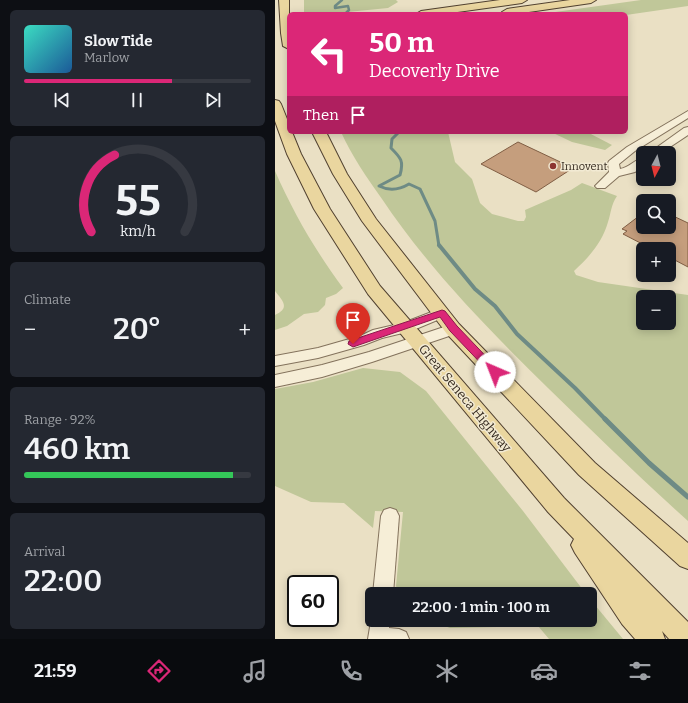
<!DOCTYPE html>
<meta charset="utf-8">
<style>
:root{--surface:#171b24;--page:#242831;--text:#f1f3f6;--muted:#9ea1a6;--line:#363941;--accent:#db2777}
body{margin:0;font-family:Bitter,serif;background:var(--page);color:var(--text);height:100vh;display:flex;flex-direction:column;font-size:15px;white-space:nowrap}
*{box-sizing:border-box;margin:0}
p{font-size:13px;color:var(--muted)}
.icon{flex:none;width:22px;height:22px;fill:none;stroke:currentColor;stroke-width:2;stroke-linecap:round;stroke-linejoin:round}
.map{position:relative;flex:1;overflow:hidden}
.sheet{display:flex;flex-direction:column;gap:10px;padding:10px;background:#0d0f14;width:275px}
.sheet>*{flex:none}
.hud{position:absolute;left:12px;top:12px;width:341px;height:122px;border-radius:6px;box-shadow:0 2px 10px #0003;background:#db2777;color:#fff;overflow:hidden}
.needle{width:26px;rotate:187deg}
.buttons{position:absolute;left:361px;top:146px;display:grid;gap:8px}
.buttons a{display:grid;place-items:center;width:40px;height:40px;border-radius:6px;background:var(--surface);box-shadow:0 2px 10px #0003;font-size:20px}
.speed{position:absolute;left:12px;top:575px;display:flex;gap:8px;font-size:20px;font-weight:700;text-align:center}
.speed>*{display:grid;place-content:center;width:52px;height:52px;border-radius:50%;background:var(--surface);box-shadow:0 2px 10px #0003;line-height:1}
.speed .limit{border:2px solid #111;border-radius:6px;background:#fff;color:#111}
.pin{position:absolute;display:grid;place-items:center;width:34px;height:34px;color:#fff;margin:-41px -17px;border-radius:50% 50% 50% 0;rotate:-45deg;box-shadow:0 0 4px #0007}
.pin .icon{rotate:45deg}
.me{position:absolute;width:44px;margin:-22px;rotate:316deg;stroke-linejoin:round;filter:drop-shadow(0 0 3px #0008)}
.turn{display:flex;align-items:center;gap:14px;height:84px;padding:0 16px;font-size:18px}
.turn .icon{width:52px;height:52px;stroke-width:2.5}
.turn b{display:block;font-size:28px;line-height:34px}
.then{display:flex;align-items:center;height:38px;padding:0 16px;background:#0003;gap:8px;font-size:15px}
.big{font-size:30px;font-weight:600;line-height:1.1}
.sheet .card{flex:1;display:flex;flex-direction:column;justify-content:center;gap:6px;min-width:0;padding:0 14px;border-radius:6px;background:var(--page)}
.sheet .dial{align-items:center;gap:0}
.dial svg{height:104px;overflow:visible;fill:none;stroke:var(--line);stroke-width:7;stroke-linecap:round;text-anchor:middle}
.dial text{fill:var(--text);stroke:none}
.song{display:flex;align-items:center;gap:12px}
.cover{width:48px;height:48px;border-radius:6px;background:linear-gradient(135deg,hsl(170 70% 55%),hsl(210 70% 35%))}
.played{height:4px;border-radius:2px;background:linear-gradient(90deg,var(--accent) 65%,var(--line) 65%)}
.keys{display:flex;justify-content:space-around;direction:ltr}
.heat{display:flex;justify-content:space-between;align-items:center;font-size:22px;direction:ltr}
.charge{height:6px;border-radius:3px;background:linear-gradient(90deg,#34c759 92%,var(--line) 0)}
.trip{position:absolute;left:90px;top:587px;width:232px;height:40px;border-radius:6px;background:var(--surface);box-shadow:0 2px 10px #0003;font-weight:600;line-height:40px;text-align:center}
.tabs{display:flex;height:64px;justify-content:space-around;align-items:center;background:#090b0e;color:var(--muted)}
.tabs .icon{width:28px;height:28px}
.tabs .active{color:var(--accent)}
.tabs b{font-size:18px;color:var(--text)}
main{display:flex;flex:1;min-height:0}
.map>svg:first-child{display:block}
.green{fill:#c0c799;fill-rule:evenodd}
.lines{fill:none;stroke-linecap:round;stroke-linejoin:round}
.stream-far3{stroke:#6e8b85;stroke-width:2.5}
.stream-far2{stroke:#6e8b85;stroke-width:3}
.stream-far1{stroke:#6e8b85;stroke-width:4}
.stream{stroke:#6e8b85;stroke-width:5}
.building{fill:#c59e7d;stroke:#805e44}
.minor-casing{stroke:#83725c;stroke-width:2}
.major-casing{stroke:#514130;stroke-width:2}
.minor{fill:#f6eed7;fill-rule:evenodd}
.major{fill:#ead69f;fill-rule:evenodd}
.route{fill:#db2777;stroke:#8e194d}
.poi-dot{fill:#8d3431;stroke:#f2ead3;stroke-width:1.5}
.labels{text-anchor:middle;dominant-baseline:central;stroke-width:3;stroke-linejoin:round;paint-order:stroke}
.far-poi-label{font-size:11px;fill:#352a1f;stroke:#f2ead3;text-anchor:start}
.street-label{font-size:13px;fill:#352a1f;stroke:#f2ead3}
</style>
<main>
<section class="sheet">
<div class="card">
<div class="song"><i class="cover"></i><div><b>Slow Tide</b><p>Marlow</p></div></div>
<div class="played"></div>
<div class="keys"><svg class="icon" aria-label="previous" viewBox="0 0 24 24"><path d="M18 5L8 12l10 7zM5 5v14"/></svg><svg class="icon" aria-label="pause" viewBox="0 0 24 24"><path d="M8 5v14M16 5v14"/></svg><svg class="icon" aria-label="next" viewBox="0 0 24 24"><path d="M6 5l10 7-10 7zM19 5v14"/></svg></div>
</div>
<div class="card dial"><svg viewBox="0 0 100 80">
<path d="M14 69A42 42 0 1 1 86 69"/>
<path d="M14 69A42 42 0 0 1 32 10" stroke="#db2777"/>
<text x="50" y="56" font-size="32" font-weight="700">55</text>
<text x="50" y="72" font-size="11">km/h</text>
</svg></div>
<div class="card"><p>Climate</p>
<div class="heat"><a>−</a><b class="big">20°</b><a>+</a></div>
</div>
<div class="card"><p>Range · 92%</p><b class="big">460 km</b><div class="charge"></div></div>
<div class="card"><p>Arrival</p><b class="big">22:00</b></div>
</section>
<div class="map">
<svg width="413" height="639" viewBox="0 0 413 639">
<rect width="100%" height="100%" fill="#eae0c4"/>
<g class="green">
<path d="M29,0h92l2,2 -10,6 -61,6h-23z"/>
<path d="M366,0h47v6l-62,9v-1h-85z"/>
<path d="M66,132h107l7,30 17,17 8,24 12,11 26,7h6l2,-4 -1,-7 46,-20 11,-7 35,13c-6,9 -6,17 -9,26 -6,21 -19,35 -34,49l2,4 22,7 90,13v226c-48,-43 -94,-88 -140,-133 -60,-59 -119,-119 -166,-189 -15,-21 -30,-43 -41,-67zM368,297h26v26h-26z"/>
<path d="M276,132h36l25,13 -7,5 -33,-8z"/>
<path d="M0,171c19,43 40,79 68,117l-7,6 -10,4 -1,7 -7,7 -14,2 -17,12 -12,4v-15c16,-7 7,-15 0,-24z"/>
<path d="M88,368l37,4 26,19 97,120 63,83h-187l-3,-8 7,-74 -28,-1 -2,17 -29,-25 -33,-1 -36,-16v-97l38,-7z"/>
<path d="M315,599l33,40h-74l-16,-19h57z"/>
<path d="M153,620h102l-33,7 -47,1z"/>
</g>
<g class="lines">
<path class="stream-far3" d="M67,0l-7,6v2l13,-2 1,4 -4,4"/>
<path class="stream-far2" d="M124,132l-7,7 -1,9c10,10 13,13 9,27l-21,11c10,5 20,4 30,-2l11,5 15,32 4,25"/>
<path class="stream-far1" d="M164,245l36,44 20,17 22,28 58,54 31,32"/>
<path class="stream" d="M330,419l44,44 39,34"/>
</g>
<g class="building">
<path d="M243,142l55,26 -37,24 -55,-28z"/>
<path d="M368,213v14h26v-13l19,9v44l-19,-10v-8h-17l-29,-15 4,-3 -5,-2z"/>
</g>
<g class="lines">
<defs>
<g id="minor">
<path d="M413,111v7l-53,33 -16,13 1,5c10,-2 14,-9 23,-11v8l-8,6 -16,4 -14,12h-8l-2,-2 14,-14 -1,-9 1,-2 18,-14z"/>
<path d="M413,127v8l-27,18h-12l35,-25z"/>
<path d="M167,308l5,2 2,3 -2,3 -36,15 -29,7 -18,7 -46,13 -43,8v-10l43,-8 42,-12 13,-6 30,-7z"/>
<path d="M178,324l5,1 2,4 -2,4 -86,29 -50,15 -47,10v-12l47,-10 47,-13z"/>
<path d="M115,508l6,2 3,6 -6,78h-20l8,-78 3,-6z"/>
<path d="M97,615v5h18l-1,8 10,1 7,3 3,7h-41z"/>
</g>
<g id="major">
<path d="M4,0h10v49l-6,-3 -2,-13z"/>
<path d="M225,0h27l-5,3 -79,11h-27l5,-3z"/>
<path d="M295,0h26l-5,3 -76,11h-12l-1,-2 5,-3z"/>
<path d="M0,100l4,1 2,3 8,20v8h3l9,22 29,55 50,77 184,212 124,124v17h-19l-7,-8 3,8h-30l-13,-15 -47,-71 -4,-8 3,-6 -26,-27 -180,-218 -54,-85 -27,-55 -12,-33z"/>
<path d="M37,132h14l21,42 29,45 83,105 136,139 93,80v26l-8,-3 -101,-91 -132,-141 -85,-113 -29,-47z"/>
</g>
</defs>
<use href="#minor" class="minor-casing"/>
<use href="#major" class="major-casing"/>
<use href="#minor" class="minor"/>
<use href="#major" class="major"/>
</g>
<path class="route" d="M167,310l3,1 12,15 41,43 1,3 -1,2h-7l-41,-43 -10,-14 -87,30 -5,-3 1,-3z"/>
<circle class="poi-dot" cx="278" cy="166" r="4"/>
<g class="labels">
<g class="far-poi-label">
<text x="286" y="166">Innovent</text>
</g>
<g class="street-label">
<text transform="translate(190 398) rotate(50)">Great Seneca Highway</text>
</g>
</g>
</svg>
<div class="buttons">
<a><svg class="needle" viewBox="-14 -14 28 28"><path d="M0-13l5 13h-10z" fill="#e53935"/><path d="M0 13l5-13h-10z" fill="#9ea1a6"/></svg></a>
<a><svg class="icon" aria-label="search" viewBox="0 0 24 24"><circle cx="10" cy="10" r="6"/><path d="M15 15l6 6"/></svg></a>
<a>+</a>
<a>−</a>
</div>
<div class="speed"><div class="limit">60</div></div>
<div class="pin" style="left:78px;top:344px;background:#d93025"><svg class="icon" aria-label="arrive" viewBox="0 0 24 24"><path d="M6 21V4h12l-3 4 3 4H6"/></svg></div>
<svg class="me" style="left:220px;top:372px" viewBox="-20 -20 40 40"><circle r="19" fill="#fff"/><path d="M0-13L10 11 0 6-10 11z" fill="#db2777"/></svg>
<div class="trip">22:00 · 1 min · 100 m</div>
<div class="hud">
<div class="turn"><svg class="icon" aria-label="left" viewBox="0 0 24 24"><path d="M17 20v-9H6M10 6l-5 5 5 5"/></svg><div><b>50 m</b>Decoverly Drive</div></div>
<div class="then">Then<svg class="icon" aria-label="arrive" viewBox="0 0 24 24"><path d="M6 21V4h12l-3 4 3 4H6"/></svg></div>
</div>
</div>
</main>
<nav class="tabs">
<b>21:59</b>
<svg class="icon active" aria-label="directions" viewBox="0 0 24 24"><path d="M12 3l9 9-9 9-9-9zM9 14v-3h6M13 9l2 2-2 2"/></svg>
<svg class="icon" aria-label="music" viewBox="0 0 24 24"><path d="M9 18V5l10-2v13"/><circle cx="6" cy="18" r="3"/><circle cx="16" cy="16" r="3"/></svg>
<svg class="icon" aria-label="phone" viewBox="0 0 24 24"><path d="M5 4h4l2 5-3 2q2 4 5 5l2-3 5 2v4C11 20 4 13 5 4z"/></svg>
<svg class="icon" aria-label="climate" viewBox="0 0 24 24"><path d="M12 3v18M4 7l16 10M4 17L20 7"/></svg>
<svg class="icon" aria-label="car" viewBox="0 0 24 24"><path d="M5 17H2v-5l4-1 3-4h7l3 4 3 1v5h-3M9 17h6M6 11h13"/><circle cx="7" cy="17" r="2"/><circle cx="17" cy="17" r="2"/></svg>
<svg class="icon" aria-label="filters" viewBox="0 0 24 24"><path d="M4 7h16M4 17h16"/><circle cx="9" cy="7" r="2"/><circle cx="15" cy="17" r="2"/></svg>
</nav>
